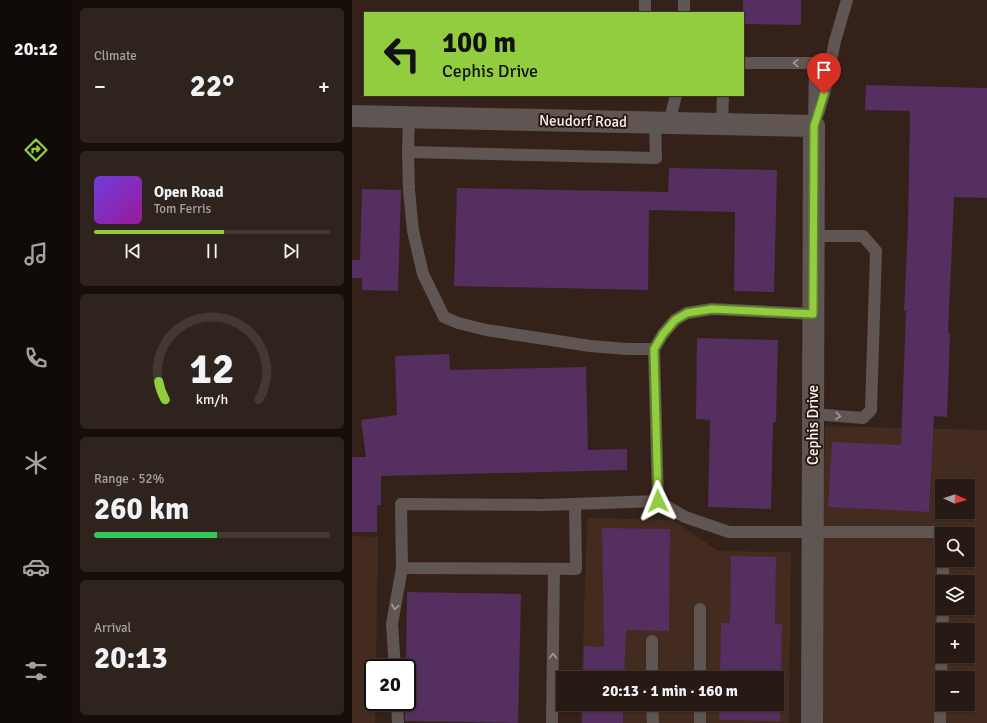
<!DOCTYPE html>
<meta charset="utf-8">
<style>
:root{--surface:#271a14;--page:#2f231d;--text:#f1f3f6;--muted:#a4a1a0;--line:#433834;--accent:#92cd3f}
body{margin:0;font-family:Signika,sans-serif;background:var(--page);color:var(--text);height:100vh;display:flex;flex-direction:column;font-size:15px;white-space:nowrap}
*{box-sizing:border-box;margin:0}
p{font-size:13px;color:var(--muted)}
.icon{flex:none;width:22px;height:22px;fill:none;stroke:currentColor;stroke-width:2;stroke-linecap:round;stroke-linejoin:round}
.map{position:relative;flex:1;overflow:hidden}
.side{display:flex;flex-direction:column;gap:8px;padding:8px;background:#150e0b;width:280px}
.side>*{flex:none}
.top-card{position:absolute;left:12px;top:12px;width:380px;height:84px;border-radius:0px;box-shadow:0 1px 3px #0004,0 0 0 1px var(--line);background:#92cd3f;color:#111;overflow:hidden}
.needle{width:26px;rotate:93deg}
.fabs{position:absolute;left:583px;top:479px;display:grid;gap:8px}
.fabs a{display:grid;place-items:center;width:40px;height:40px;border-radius:0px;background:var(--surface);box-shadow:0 1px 3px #0004,0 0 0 1px var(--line);font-size:20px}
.speed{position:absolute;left:12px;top:659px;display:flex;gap:8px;font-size:20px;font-weight:700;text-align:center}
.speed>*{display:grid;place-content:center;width:52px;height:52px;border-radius:50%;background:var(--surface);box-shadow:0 1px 3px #0004,0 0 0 1px var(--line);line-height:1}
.speed .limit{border:2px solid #111;border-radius:6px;background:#fff;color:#111}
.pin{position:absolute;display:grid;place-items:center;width:34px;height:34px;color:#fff;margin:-41px -17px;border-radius:50% 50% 50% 0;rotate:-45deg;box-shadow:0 0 4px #0007}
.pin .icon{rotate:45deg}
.me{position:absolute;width:44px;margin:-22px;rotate:358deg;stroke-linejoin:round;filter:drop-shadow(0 0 3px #0008)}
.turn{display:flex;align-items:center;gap:14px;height:84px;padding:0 12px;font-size:18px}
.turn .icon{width:52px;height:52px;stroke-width:2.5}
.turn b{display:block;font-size:28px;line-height:34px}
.big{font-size:30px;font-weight:700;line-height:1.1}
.side .tile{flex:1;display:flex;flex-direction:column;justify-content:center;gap:6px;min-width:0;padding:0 14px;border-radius:6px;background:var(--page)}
.side .dial{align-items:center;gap:0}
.dial svg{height:104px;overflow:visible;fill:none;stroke:var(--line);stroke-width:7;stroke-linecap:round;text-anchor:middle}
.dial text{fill:var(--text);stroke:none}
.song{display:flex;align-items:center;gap:12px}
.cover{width:48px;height:48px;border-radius:6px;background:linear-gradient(135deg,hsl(260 70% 55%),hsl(300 70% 35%))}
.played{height:4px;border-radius:2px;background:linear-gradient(90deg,var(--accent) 55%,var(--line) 55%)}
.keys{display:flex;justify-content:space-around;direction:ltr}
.heat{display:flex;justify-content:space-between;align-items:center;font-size:22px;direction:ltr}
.charge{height:6px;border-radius:3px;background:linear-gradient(90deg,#34c759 52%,var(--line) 0)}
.trip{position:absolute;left:204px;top:671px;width:228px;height:40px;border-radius:0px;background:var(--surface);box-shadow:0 1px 3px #0004,0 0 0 1px var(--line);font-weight:700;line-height:40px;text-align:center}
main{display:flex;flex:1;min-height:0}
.menu{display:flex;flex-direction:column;width:72px;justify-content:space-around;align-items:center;background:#100a08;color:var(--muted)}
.menu .icon{width:28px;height:28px}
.menu .selected{color:var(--accent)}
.menu b{font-size:18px;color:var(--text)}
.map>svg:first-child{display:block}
.built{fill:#432b20;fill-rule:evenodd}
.building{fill:#542f5f}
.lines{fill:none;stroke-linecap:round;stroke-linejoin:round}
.lane{stroke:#5f5552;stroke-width:12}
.street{stroke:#5f5552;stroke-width:22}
.oneway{stroke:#a79b97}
.route-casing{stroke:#5f8529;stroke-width:10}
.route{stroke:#92cd3f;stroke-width:7}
.labels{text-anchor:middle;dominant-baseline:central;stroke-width:4;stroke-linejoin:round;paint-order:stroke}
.street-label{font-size:15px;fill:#fef1eb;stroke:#291911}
</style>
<main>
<nav class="menu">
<b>20:12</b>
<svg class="icon selected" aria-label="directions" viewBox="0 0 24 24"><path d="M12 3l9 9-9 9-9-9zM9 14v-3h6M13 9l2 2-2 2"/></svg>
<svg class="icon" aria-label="music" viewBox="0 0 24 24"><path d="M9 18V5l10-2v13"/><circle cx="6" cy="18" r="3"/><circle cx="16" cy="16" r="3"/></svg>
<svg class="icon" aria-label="phone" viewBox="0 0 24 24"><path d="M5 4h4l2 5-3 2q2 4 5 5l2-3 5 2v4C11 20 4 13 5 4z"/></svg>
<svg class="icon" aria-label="climate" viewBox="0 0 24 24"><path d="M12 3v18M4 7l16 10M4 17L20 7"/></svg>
<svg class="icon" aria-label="car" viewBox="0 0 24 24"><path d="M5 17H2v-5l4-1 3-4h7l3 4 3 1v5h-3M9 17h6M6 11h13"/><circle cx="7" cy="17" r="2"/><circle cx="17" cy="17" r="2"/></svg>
<svg class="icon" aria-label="filters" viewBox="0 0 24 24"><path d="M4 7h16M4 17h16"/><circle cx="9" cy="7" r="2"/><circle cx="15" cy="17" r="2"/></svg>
</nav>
<section class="side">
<div class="tile"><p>Climate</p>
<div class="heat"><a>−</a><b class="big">22°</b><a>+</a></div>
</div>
<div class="tile">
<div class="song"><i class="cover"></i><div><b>Open Road</b><p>Tom Ferris</p></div></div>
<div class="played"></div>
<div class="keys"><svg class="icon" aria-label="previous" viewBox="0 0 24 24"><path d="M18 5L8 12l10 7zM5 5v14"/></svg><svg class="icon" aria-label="pause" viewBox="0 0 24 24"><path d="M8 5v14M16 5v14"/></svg><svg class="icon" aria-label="next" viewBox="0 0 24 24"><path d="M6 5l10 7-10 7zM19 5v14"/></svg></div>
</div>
<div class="tile dial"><svg viewBox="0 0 100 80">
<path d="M14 69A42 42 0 1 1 86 69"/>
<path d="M14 69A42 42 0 0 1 9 55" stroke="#92cd3f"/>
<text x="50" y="56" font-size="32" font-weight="700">12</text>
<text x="50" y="72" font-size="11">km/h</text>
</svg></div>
<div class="tile"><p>Range · 52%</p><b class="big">260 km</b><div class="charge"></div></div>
<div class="tile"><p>Arrival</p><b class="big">20:13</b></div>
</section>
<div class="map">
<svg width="635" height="723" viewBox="0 0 635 723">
<rect width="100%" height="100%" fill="#34221a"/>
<g class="built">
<path d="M473,426l162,4v293h-169zM590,486h26v26h-26zM590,534h26v26h-26zM590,582h26v26h-26zM590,630h26v26h-26zM590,678h26v26h-26z"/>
<path d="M235,518l86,2 45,31 73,1 -2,171h-208v-19h196v-26h-195z"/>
<path d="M0,536l26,1 -2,131h-3v34h3l-1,21h-23z"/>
</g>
<g class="building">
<path d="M391,0h58v25l-58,-1z"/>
<path d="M514,85l121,3v110l-33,-1 -6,136h2l-3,84 -13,-1 -5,96 -101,-5 4,-65 69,3 5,-134h-2l4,-85 2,-115 -45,-1z"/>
<path d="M317,168l108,2 -3,122 -40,-1 1,-79 -86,-2 -1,80 -194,-4 3,-98 211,4z"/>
<path d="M10,189l39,1 -3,101 -36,-1v-12h-10v-18h8z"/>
<path d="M345,338l81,2 -2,82h-3l-2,87 -63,-2 2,-87 -14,-1z"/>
<path d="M97,354l1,16 136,-3 2,83 39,-1v21l-246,6v29h-4v27h-25v-75h14l-5,-37 36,-5 -2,-59z"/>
<path d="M250,528l68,1 -1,102 -43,-1 -2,48h-41l1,-32 20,1z"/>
<path d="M379,556l45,1 -1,66 7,1 -2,97 -61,-1 1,-16h57v-26h-57l1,-55h9z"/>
<path d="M55,592l114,2 -3,129 -113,-2v-19h2v-34h-1z"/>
<path d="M231,704h40v19h-41z"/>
</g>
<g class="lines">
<g class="lane">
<path d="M293,13v-13"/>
<path d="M332,13v-13"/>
<path d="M391,63h72l-1,63"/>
<path d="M466,114l6,-20 11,-53 12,-41"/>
<path d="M57,117l-1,35 1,38 4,41 10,43 21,43 14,6 28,7 104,16 37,3h27l9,-15 12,-14 12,-7 25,-4 101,5"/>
<path d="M317,123l7,-28"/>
<path d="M370,125l1,-30"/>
<path d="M56,152l248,6 -1,-35"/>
<path d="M302,349l4,152"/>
<path d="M461,414l50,4 8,-8 5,-159 -13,-15h-50"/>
<path d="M223,504l1,65 -174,-1 -1,-64 143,1 114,-4 27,16 44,15h215v2"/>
<path d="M591,582v-22"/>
<path d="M590,630l1,-22"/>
<path d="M300,641v37"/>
<path d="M43,668l-3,-44 10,-56"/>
<path d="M348,678v-69"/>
<path d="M45,702l1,21"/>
<path d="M300,704l1,19"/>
<path d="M200,723l2,-154"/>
<path d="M348,723v-19"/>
<path d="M588,723l2,-87"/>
</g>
<path class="street" d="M0,116l462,10 -2,597"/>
</g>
<defs><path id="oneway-chevron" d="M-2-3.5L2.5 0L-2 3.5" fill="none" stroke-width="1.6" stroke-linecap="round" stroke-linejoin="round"/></defs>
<g class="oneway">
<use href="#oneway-chevron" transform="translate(444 63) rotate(-179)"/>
<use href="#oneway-chevron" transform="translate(486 416) rotate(5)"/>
<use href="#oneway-chevron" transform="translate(43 607) rotate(100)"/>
<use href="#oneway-chevron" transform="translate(201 656) rotate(-89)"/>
</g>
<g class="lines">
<defs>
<path id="route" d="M306,501l-4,-152 9,-15 12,-14 12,-7 25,-4 101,5 1,-188 10,-32"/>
</defs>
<use href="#route" class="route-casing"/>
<use href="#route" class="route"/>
</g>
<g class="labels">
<g class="street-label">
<text transform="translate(231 121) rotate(1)">Neudorf Road</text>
<text transform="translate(461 425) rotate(-90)">Cephis Drive</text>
</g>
</g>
</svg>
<div class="fabs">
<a><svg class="needle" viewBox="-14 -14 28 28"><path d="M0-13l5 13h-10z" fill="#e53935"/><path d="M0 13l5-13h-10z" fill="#a4a1a0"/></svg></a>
<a><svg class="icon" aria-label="search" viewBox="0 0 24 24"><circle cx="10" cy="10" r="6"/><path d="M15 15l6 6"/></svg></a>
<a><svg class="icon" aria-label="layers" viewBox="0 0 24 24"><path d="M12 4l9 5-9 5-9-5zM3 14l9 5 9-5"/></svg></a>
<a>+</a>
<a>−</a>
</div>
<div class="speed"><div class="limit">20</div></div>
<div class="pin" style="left:472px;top:94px;background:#d93025"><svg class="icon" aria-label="arrive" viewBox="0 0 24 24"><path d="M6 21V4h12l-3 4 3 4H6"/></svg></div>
<svg class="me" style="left:306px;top:501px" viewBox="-20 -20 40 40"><path d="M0-17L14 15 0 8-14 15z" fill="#92cd3f" stroke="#fff" stroke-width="4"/></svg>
<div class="trip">20:13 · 1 min · 160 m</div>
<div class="top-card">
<div class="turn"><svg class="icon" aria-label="left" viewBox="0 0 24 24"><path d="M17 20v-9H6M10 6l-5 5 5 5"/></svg><div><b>100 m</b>Cephis Drive</div></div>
</div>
</div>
</main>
